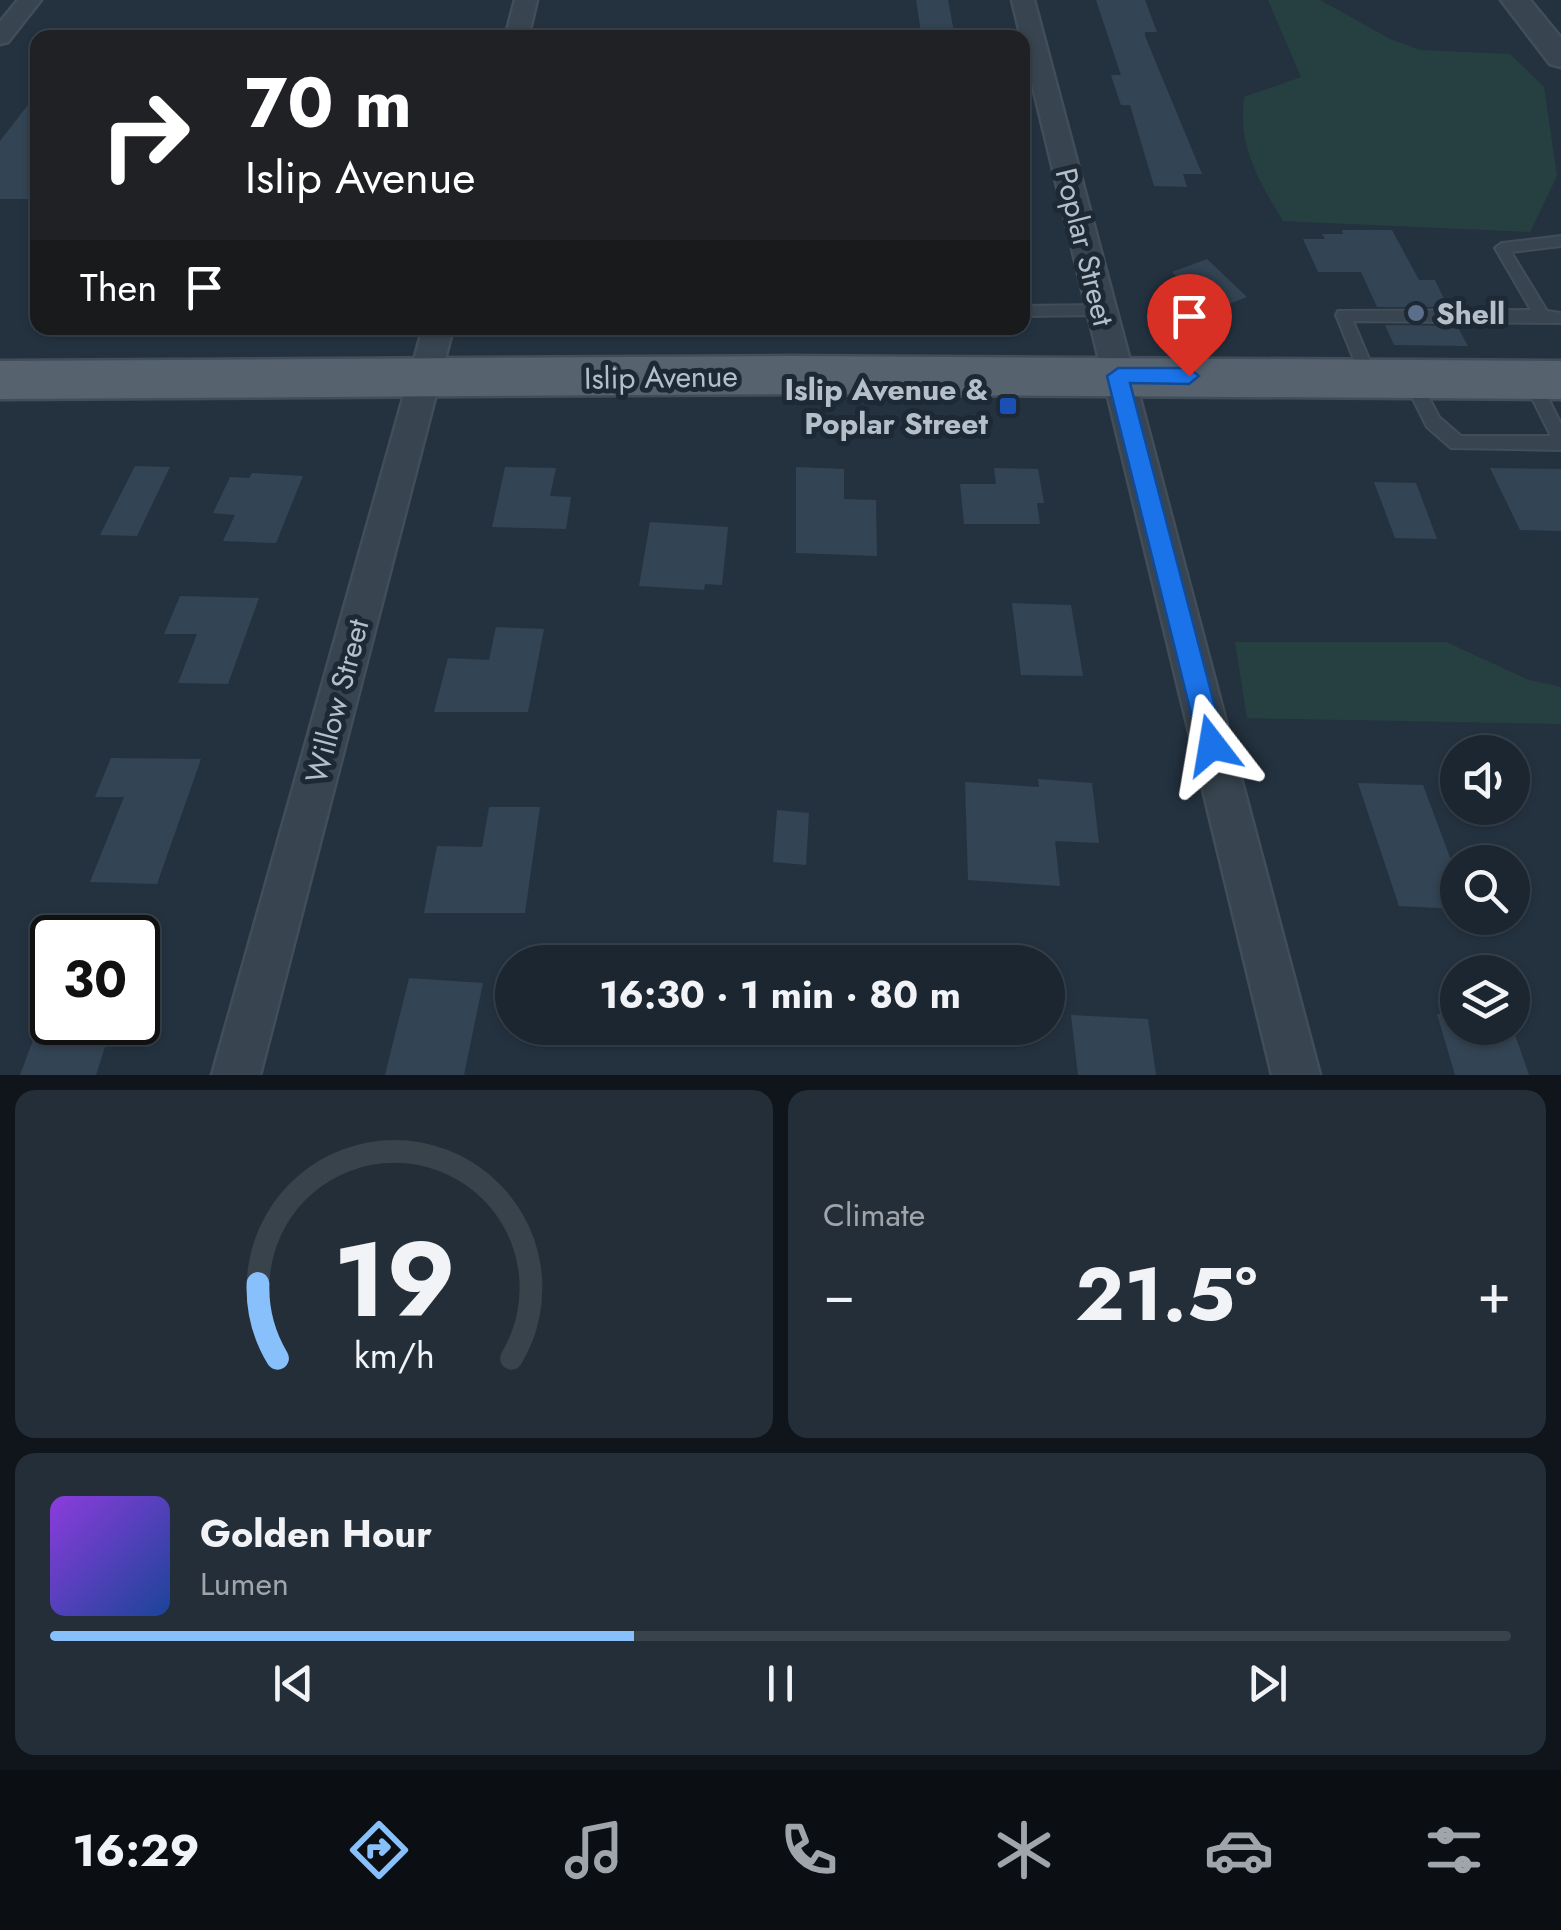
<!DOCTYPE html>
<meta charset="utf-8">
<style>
:root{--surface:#1b2630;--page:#242e38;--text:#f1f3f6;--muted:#a0a5ab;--line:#39434c;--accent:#88c0fb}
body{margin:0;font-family:Jost,sans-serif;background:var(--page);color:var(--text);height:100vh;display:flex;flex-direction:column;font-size:38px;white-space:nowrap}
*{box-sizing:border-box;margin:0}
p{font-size:32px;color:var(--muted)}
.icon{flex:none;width:55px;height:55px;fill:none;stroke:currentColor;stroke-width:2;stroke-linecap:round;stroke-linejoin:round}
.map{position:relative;height:1075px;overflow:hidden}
.side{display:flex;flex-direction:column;gap:15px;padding:15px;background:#0f151a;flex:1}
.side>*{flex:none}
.hud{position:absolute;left:30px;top:30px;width:1000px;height:305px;border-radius:20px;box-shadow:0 2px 8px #0004,0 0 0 2px var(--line);background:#202124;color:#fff;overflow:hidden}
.tools{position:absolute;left:1440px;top:735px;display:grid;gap:20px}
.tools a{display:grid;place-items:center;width:90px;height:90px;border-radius:50%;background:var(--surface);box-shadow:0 2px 8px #0004,0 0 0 2px var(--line);font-size:50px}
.speed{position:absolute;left:30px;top:915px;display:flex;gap:20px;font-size:50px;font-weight:700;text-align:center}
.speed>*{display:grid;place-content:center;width:130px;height:130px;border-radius:50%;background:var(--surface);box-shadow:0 2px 8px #0004,0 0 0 2px var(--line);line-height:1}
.speed .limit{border:5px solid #111;border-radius:15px;background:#fff;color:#111}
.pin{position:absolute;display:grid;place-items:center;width:85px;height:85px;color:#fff;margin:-102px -42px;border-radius:50% 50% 50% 0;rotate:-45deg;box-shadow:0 0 10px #0007}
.pin .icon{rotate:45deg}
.me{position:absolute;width:110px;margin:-55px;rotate:346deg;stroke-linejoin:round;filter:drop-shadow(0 0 8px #0008)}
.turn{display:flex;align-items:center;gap:35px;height:210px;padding:0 50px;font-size:45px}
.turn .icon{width:130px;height:130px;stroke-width:2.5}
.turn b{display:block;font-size:70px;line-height:85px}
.then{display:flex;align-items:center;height:95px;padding:0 50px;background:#0003;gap:20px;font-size:38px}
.big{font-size:75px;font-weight:700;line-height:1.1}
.side .tile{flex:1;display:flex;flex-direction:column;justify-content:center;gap:15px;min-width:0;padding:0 35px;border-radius:20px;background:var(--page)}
.side .dial{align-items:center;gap:0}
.dial svg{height:260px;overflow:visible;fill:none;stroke:var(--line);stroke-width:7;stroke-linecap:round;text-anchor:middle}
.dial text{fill:var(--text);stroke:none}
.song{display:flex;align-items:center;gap:30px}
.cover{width:120px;height:120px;border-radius:15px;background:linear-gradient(135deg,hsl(270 70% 55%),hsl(220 70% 35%))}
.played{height:10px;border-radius:5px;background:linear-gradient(90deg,var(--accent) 40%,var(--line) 40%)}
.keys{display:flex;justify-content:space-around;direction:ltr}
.heat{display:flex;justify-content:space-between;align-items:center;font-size:55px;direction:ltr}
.side .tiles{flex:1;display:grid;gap:15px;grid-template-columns:1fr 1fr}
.tile:last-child{grid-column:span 2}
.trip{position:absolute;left:495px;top:945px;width:570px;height:100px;border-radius:50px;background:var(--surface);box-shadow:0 2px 8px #0004,0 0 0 2px var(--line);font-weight:700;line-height:100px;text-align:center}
.dock{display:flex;height:160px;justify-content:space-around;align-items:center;background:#0b0f13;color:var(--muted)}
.dock .icon{width:70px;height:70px}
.dock .selected{color:var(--accent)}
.dock b{font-size:45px;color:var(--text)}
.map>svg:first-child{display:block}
.green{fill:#264041}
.building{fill:#334454}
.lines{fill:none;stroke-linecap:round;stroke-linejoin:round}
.service-casing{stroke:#414d58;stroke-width:4}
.minor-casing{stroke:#414d58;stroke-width:5}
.tertiary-casing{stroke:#414d58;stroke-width:5}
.primary-casing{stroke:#414d58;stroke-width:5}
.service{fill:#38444f;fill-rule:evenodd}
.minor{fill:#38444f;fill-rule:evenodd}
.tertiary{fill:#38444f;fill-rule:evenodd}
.primary{fill:#56636f;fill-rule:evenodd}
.route{fill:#1a73e8;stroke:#114b97;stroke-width:2.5}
.service-dot{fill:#5c6f8a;stroke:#1d2934;stroke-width:4}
.transit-dot{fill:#1a4fb4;stroke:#1d2934;stroke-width:4}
.labels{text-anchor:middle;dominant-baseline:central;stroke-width:10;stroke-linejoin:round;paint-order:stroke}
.street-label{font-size:30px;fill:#b4bfca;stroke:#1d2934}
.poi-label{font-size:30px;font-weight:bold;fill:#b4bfca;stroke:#1d2934;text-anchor:start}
</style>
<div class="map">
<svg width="1561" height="1075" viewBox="0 0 1561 1075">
<rect width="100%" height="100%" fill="#243240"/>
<g class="green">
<path d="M1268,0h52l70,39 30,11 90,4 34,33 13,89 -27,56 -247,-11c-25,-42 -45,-74 -39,-124l57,-20z"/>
<path d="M1235,642h211l83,38 32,7v37l-314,-6z"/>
</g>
<g class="building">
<path d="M916,0h32l6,32h-33z"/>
<path d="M1096,0h49l12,32h-12v4l57,138h-19l4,13 -33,-1 -24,-81h-9l-10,-30h10z"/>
<path d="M38,92v96l-8,11h-30v-58z"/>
<path d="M1342,230h50l27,50h16l13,27h-71l-16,-35h-43l-15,-33h22l-3,-5h21z"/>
<path d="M1207,259l40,38 -36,14 -39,-39z"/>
<path d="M1385,325l72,1 11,20 -74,-1z"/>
<path d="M135,466l35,1 -33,69 -37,-1z"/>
<path d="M505,467l51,1 -6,28 21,1 -5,32 -74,-2z"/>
<path d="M796,467l48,2v30l32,1 1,56 -81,-3z"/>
<path d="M994,468l44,1 6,34h-7l3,21h-76l-4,-40h36z"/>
<path d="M1490,468l71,1v62l-41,-1z"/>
<path d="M252,473l51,3 -27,67 -53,-2 12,-26 -22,-2 17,-36 19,1z"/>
<path d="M1374,482l42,1 21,56 -42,-1z"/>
<path d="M650,522l78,5 -6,58 -17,-1 -1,6 -65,-4z"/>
<path d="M180,596l79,2 -31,86 -50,-1 19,-49h-33z"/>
<path d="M1012,603l59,2 12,71 -62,-1z"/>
<path d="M496,627l48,2 -16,83h-94l14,-54 41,2z"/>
<path d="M111,758l90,1 -44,125 -67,-2 34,-85h-29z"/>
<path d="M1038,779l54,4 7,60 -44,-2 5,45 -92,-6 -3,-98 74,5z"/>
<path d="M1358,783l65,2 35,94v30l-59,-3z"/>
<path d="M489,807h51l-15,106h-101l13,-67 45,1z"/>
<path d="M777,810l32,3 -3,52 -33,-3z"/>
<path d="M409,978l74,5 -19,92h-79z"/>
<path d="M1437,1014l21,1v13l54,-2 17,49h-74z"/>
<path d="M1071,1015l77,4 8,56h-78z"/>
<path d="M40,1022h73l-17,53h-76z"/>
</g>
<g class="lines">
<defs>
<g id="service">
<path d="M1561,236v10l-50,6 36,59 14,2v10l-208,-2 24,57 -8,6 -6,-2 -27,-67 2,-4 193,-1 -36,-62 7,-5z"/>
<path d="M1101,305l7,5 -7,5 -79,1v-10z"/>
<path d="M1411,373l6,2 22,42 22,19h90l-28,-56 8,-6 6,2 24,48v26l-110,-2 -24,-21 -24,-48z"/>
</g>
<g id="minor">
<path d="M18,0h23l-33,42 -8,2v-22z"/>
<path d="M515,0h22l-9,38h-23z"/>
<path d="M1012,0h22l286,1075h-48z"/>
<path d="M423,328h30l-193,747h-48z"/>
</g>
<path id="tertiary" d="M1501,0h29l31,38v29l-11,-3z"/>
<path id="primary" d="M789,356l772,5v38l-772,-5 -789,5v-38z"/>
</defs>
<use href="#service" class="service-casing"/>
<use href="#minor" class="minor-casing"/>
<use href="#tertiary" class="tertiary-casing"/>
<use href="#primary" class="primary-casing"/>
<use href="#service" class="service"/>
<use href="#minor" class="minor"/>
<use href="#tertiary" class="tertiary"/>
<use href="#primary" class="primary"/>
</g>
<path class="route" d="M1118,368h71l10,8 -10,8 -59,-1 95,362 -4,9 -9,4 -9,-4 -4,-9 -92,-369z"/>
<circle class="service-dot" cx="1416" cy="313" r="10"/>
<rect class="transit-dot" x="998" y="396" width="20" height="20" rx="5"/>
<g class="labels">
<g class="street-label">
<text transform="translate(1085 247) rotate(76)">Poplar Street</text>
<text transform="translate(661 377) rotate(-1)">Islip Avenue</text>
<text transform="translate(337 701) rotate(-75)">Willow Street</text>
</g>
<g class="poi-label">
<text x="1436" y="313">Shell</text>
<text x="988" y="389" text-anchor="end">Islip Avenue &amp;<tspan x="988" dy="34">Poplar Street</tspan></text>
</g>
</g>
</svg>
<div class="tools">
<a><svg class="icon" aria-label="sound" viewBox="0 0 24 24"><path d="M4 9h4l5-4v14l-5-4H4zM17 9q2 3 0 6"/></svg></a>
<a><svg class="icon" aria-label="search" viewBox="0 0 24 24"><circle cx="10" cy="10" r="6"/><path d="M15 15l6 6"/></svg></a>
<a><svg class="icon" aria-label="layers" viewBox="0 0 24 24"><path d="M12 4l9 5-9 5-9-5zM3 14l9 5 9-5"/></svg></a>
</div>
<div class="speed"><div class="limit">30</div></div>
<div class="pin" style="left:1189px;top:376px;background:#d93025"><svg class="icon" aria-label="arrive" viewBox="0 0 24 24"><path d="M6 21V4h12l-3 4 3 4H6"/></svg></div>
<svg class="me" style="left:1212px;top:745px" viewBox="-20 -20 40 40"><path d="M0-17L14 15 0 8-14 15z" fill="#1a73e8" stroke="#fff" stroke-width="4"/></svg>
<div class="trip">16:30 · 1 min · 80 m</div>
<div class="hud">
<div class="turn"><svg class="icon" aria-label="right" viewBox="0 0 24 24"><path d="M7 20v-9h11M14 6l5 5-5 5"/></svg><div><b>70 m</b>Islip Avenue</div></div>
<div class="then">Then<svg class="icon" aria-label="arrive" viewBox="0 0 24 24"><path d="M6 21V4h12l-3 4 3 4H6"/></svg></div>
</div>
</div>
<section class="side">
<div class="tiles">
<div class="tile dial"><svg viewBox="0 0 100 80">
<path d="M14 69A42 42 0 1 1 86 69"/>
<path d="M14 69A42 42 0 0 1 8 46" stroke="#88c0fb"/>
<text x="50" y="56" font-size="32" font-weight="700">19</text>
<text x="50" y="72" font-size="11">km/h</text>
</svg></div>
<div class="tile"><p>Climate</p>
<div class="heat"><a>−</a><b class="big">21.5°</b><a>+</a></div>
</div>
<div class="tile">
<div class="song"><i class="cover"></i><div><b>Golden Hour</b><p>Lumen</p></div></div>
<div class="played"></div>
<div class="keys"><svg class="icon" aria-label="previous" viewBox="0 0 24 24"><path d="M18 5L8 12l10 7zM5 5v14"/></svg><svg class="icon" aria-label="pause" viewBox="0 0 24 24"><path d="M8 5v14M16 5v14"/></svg><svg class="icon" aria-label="next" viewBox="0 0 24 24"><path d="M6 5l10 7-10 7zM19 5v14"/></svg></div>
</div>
</div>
</section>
<nav class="dock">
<b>16:29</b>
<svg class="icon selected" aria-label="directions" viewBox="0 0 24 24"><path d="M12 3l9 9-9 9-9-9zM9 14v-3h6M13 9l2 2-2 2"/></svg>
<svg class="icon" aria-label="music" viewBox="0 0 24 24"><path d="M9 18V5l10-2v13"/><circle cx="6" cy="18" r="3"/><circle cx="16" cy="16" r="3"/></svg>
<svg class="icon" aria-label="phone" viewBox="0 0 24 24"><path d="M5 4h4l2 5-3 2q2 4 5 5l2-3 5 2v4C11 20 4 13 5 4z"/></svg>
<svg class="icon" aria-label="climate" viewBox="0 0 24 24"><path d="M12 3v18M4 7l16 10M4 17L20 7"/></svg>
<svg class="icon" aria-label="car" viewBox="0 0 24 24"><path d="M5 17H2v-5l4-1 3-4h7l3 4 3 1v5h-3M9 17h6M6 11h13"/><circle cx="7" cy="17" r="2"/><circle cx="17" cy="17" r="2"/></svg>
<svg class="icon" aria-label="filters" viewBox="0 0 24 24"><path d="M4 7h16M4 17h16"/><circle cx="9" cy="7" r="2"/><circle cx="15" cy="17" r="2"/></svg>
</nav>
